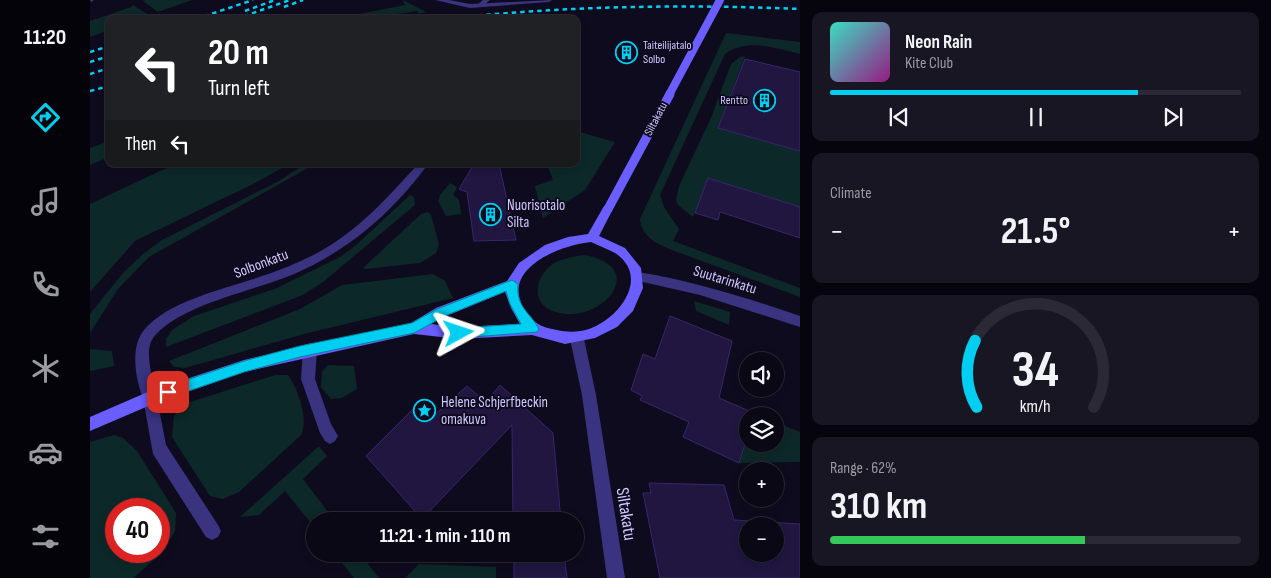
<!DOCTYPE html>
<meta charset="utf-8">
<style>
:root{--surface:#0b0816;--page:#191623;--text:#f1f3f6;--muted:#9a9aa1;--line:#2b2935;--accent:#00cff2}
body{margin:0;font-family:"Sofia Sans Condensed",sans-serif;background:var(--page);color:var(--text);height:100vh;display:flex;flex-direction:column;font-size:19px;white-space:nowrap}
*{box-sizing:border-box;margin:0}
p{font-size:16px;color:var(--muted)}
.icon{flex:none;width:28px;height:28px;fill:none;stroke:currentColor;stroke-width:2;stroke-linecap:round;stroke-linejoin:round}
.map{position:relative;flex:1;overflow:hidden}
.drawer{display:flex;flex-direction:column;gap:12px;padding:12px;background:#06040c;width:471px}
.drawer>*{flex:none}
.banner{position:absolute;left:15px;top:15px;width:475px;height:152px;border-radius:10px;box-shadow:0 2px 8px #0003,0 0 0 1px var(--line);background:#202124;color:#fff;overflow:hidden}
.tools{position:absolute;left:649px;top:352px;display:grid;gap:10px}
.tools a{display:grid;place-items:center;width:45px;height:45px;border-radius:50%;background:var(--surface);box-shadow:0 2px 8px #0003,0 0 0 1px var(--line);font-size:25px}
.speed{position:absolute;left:15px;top:498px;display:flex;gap:10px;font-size:25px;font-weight:700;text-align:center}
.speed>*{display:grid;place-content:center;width:65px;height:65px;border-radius:50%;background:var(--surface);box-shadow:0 2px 8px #0003,0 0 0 1px var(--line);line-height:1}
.speed .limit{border:8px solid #d22;background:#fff;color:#111}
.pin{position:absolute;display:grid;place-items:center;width:42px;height:42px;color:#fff;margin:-21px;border-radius:10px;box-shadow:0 2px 8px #0006}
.me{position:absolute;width:55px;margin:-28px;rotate:85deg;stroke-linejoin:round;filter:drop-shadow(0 0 4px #0008)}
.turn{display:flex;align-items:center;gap:18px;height:105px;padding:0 20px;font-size:22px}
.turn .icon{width:65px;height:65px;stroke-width:2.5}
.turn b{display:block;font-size:35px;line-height:42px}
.then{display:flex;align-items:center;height:48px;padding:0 20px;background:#0003;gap:10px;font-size:19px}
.big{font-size:38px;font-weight:700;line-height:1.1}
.drawer .card{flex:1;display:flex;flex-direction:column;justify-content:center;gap:8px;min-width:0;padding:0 18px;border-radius:10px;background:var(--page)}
.drawer .dial{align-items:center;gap:0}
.dial svg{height:130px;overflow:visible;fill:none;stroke:var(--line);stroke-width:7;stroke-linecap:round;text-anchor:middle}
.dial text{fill:var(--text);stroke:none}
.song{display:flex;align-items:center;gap:15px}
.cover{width:60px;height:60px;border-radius:8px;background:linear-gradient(135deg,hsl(170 70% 55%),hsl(310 70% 35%))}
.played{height:5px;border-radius:2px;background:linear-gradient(90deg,var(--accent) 75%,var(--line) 75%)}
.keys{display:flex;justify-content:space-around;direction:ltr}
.heat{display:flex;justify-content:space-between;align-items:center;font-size:28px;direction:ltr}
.charge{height:8px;border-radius:4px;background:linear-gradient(90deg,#34c759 62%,var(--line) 0)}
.trip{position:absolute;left:216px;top:512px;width:278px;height:50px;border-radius:25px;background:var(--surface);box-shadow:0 2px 8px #0003,0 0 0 1px var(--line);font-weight:700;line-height:50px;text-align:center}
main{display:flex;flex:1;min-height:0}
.dock{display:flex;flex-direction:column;width:90px;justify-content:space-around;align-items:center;background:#040309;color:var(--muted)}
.dock .icon{width:35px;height:35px}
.dock .selected{color:var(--accent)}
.dock b{font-size:22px;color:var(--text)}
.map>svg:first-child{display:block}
.green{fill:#0d2828;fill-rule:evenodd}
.building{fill:#201640;stroke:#38266d;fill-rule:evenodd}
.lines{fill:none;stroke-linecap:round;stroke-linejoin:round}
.lane{fill:#393380;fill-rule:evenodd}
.street{fill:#393380;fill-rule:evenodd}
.secondary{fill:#6a5eff;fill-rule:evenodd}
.rail{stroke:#00cff2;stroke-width:2.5;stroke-dasharray:4.5 4;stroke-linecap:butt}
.secondary-bridge-far1{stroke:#6a5eff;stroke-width:8}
.secondary-bridge{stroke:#6a5eff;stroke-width:9}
.route{fill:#00cff2;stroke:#00879d}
.labels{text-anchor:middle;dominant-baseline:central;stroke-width:4;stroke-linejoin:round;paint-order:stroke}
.far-poi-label{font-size:12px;fill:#d0c7ff;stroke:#0f0b1e;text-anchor:start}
.far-street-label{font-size:12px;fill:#d0c7ff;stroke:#0f0b1e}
.poi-label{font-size:15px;fill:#d0c7ff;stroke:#0f0b1e;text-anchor:start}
.street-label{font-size:15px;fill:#d0c7ff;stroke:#0f0b1e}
.near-street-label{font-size:18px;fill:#d0c7ff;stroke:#0f0b1e}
</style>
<main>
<nav class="dock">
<b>11:20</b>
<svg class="icon selected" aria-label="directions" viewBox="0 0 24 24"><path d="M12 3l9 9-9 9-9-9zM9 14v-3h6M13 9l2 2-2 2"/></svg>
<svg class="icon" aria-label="music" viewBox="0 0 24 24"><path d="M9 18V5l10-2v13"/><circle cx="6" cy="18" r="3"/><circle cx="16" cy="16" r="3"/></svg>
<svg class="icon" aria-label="phone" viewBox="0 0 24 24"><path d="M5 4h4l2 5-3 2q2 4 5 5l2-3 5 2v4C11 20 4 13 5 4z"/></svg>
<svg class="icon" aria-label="climate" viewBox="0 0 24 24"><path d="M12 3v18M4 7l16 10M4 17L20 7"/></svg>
<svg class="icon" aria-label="car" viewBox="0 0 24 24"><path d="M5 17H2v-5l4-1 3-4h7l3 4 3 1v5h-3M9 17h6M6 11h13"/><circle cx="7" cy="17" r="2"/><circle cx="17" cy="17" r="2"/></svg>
<svg class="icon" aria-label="filters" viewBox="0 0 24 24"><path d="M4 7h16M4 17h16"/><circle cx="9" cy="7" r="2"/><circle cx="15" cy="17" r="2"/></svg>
</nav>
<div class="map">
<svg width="710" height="578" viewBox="0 0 710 578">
<rect width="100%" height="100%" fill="#0f0b1e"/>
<g class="green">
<path d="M56,0h46l-34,12 -15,-11z"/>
<path d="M313,0l23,12 -7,2 -2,-3 -54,8h-29l71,-14z"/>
<path d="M43,5l17,11 -7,3h-34v11l-19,7v-16l41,-14z"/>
<path d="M636,33l74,9v12c-24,-6 -53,-16 -75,0l-65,141 4,12 15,22 -6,12 127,47v9l-128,-47c-15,-6 -30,-13 -32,-31z"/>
<path d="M655,56l-27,72 82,23v56l-92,-29 -15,39 -15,-12 -2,-5 3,-14 32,-68 20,-54 9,-7z"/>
<path d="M486,131l39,11 -30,48 -42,28 -8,-32 18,-6 -6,-16h29z"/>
<path d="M19,141v16l-19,8v-17z"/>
<path d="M85,164h114l-34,19 -120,58 -45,51v-88z"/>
<path d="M215,164h10l-166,93 -31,32 -28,44v-19l33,-41 20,-19 19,-14 117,-59z"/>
<path d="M360,183l7,4 -4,8 6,5 2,14 -15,2 -8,-15 2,-6z"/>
<path d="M320,195l4,2 1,8 -92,77 -20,13 -137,52v-8l6,-9 22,-14 83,-28 63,-31 15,-11z"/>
<path d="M338,212l3,3 8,29 -3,9 -16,10 -54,6 -3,-1 58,-54z"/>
<path d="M494,255c68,12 16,71 -28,57 -29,-8 -20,-41 2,-51 8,-3 18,-5 26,-6z"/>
<path d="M343,274l12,7 8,17 -149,36 -119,34 -11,-1 -5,-6 131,-52 42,-24z"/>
<path d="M604,301l36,11 -1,13 -33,-14z"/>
<path d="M0,349l22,2 2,15 -24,5z"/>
<path d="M238,365l26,1 3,23 -15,9 -11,1 -10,-12 1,-15z"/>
<path d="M185,375h13c10,14 21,45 13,60l-62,57 -16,7 -13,-3 -38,-59 2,-21 7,-11z"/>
<path d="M685,422l25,10v30l-61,1 8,-29 1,10h27z"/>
<path d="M24,435l9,3 14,13 39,62 -1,18 -13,22 -29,25h-43v-136zM26,509h43v42h-43z"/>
<path d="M229,446l8,10 -24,23 32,42h-20v7l-30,-37 -26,24 -19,2z"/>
<path d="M245,554h25l19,24h-25z"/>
<path d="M329,564l77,3v11h-91z"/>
</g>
<g class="building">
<path d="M655,59l55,13v79l-82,-23z"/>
<path d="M384,164h25l17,76 -42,1 -7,-49 -8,-3z"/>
<path d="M618,178l92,29v31l-80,-26 -2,8 -23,-7z"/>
<path d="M580,316l62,25 -13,57 35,15 -1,3h-5v18l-9,29 -56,-26 6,-15 -49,-22 2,-4 -11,-6 12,-36 12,5z"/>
<path d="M410,385l53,48 8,88h-48l-1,-96 -90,94 -56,-63 51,-51 15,12 35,-31 19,16z"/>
<path d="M559,483l75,2 10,35 66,4v54h-140l-17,-85h8zM658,526h27v28h-27z"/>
<path d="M424,554h50l3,24h-53z"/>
</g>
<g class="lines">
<g class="lane">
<path d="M393,0h7l-9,7h-4v-2z"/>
<path d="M220,343l5,2 2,4 -2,30 16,45 7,12 -3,5 -5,3 -5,-3 -5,-8 -19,-54 2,-30 2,-4z"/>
<path d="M60,391l5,2 2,5 9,47 52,80 3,6 -3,6 -6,3 -6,-3 -53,-83 -10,-56 2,-5z"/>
</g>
<g class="street">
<path d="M0,0h4l-3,2z"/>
<path d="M345,0h14l21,4 82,-4 -3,2 -79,6z"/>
<path d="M328,164h10c-34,47 -80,87 -134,110 -39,17 -115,30 -141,64 -10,14 1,45 4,60l-2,5 -5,2 -5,-2c-9,-20 -16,-55 -1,-73 24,-29 78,-40 112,-52 22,-7 43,-15 63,-26 40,-22 69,-55 99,-88z"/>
<path d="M548,272c56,9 109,26 162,44v11l-100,-32 -66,-15 -2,-3 2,-3z"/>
<path d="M487,333l5,2 2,4 12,56 29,183h-18l-25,-183 -12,-56 2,-4z"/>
</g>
<path class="secondary" d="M518,205l5,4 -14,27 26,12 16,20 2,20 -10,23 -16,16 -22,11 -30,6 -33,-9 -73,4 -45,-5 -170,38 -91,32 -63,27v-14l60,-26 94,-31 167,-37 25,-15 71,-27 12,-18 26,-18 23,-8 20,-3 16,-28zM501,242c8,4 17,7 24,11 36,24 4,66 -26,76 -12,4 -25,3 -37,0 -9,-2 -14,-4 -20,-10 -41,-44 21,-73 59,-77zM415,292l6,16 9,16 -61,3 -28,-3 15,-8z"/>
<g class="rail">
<path d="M194,7l19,-7"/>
<path d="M155,11l30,-11"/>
<path d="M106,19l57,-19"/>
<path d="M146,19l54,-19"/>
<path d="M354,19c119,-13 237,-15 356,-10"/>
<path d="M0,52l19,-6"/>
<path d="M0,62l19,-6"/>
<path d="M0,74l19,-6"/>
<path d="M0,91l19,-5"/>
</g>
<path class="secondary-bridge-far1" d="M579,95l51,-95"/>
<path class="secondary-bridge" d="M518,209l62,-115"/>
</g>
<path class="route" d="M422,280l6,4c-2,24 12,28 21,45l-2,3 -78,6 -4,-1 -2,-4 2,-4 4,-1 62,-4 -11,-20 -4,-13 -61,25 -31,17 -114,24 -56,15 -76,26 -4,-2 -2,-4 2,-5 4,-1 76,-25 56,-15 112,-23 25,-14z"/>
<defs>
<symbol id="building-ring" viewBox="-11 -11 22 22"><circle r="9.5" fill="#0f0b1e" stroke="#00cff2" stroke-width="1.5"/><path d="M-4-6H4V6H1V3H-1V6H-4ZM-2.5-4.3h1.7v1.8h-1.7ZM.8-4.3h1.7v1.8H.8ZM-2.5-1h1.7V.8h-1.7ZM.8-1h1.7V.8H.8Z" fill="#00cff2"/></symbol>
<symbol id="sight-ring" viewBox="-11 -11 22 22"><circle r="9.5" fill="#0f0b1e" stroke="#00cff2" stroke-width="1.5"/><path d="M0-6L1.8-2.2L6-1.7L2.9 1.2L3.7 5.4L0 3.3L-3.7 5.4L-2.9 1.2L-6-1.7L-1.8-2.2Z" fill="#00cff2"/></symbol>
</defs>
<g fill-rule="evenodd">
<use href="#building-ring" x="524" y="40" width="25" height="25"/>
<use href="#building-ring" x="662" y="88" width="25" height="25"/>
<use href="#building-ring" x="388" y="202" width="25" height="25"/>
<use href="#sight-ring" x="322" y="398" width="25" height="25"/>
</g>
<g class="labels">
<g class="far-poi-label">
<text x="553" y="45">Taiteilijatalo<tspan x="553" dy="14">Solbo</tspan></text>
<text x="658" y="100" text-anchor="end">Rentto</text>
</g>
<g class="far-street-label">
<text transform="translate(566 119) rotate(-62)">Siltakatu</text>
</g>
<g class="poi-label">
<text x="417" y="205">Nuorisotalo<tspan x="417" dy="17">Silta</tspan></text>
<text x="351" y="402">Helene Schjerfbeckin<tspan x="351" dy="17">omakuva</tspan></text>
</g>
<g class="street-label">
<text transform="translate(171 264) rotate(-21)">Solbonkatu</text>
<text transform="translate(635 280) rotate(17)">Suutarinkatu</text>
</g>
<g class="near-street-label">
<text transform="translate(536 514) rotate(81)">Siltakatu</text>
</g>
</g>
</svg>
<div class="tools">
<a><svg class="icon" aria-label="sound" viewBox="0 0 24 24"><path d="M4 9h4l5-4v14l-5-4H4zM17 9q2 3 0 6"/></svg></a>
<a><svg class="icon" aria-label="layers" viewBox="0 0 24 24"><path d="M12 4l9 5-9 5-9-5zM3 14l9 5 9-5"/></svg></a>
<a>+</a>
<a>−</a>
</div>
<div class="speed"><div class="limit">40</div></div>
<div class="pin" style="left:78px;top:392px;background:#d93025"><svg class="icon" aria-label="arrive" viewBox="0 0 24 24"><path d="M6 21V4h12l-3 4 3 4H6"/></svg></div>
<svg class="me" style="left:369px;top:333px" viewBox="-20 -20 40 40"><path d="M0-17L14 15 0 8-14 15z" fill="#00cff2" stroke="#fff" stroke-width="4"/></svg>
<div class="trip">11:21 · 1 min · 110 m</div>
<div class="banner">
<div class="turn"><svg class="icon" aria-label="left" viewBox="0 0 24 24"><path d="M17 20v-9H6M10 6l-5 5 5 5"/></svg><div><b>20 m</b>Turn left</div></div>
<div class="then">Then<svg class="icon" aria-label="left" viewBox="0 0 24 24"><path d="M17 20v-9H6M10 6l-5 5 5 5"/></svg></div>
</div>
</div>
<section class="drawer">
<div class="card">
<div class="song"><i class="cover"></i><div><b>Neon Rain</b><p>Kite Club</p></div></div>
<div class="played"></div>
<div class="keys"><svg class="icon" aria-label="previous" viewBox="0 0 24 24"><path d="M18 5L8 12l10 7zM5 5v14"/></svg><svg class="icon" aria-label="pause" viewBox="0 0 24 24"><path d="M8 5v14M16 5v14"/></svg><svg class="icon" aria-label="next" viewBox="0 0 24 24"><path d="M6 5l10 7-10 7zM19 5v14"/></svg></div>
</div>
<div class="card"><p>Climate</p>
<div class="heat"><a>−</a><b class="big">21.5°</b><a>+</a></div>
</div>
<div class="card dial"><svg viewBox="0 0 100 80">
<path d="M14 69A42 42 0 1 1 86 69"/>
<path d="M14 69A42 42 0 0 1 13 28" stroke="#00cff2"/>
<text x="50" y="56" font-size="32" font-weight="700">34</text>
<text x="50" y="72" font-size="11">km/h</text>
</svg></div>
<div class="card"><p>Range · 62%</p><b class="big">310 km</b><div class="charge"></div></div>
</section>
</main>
